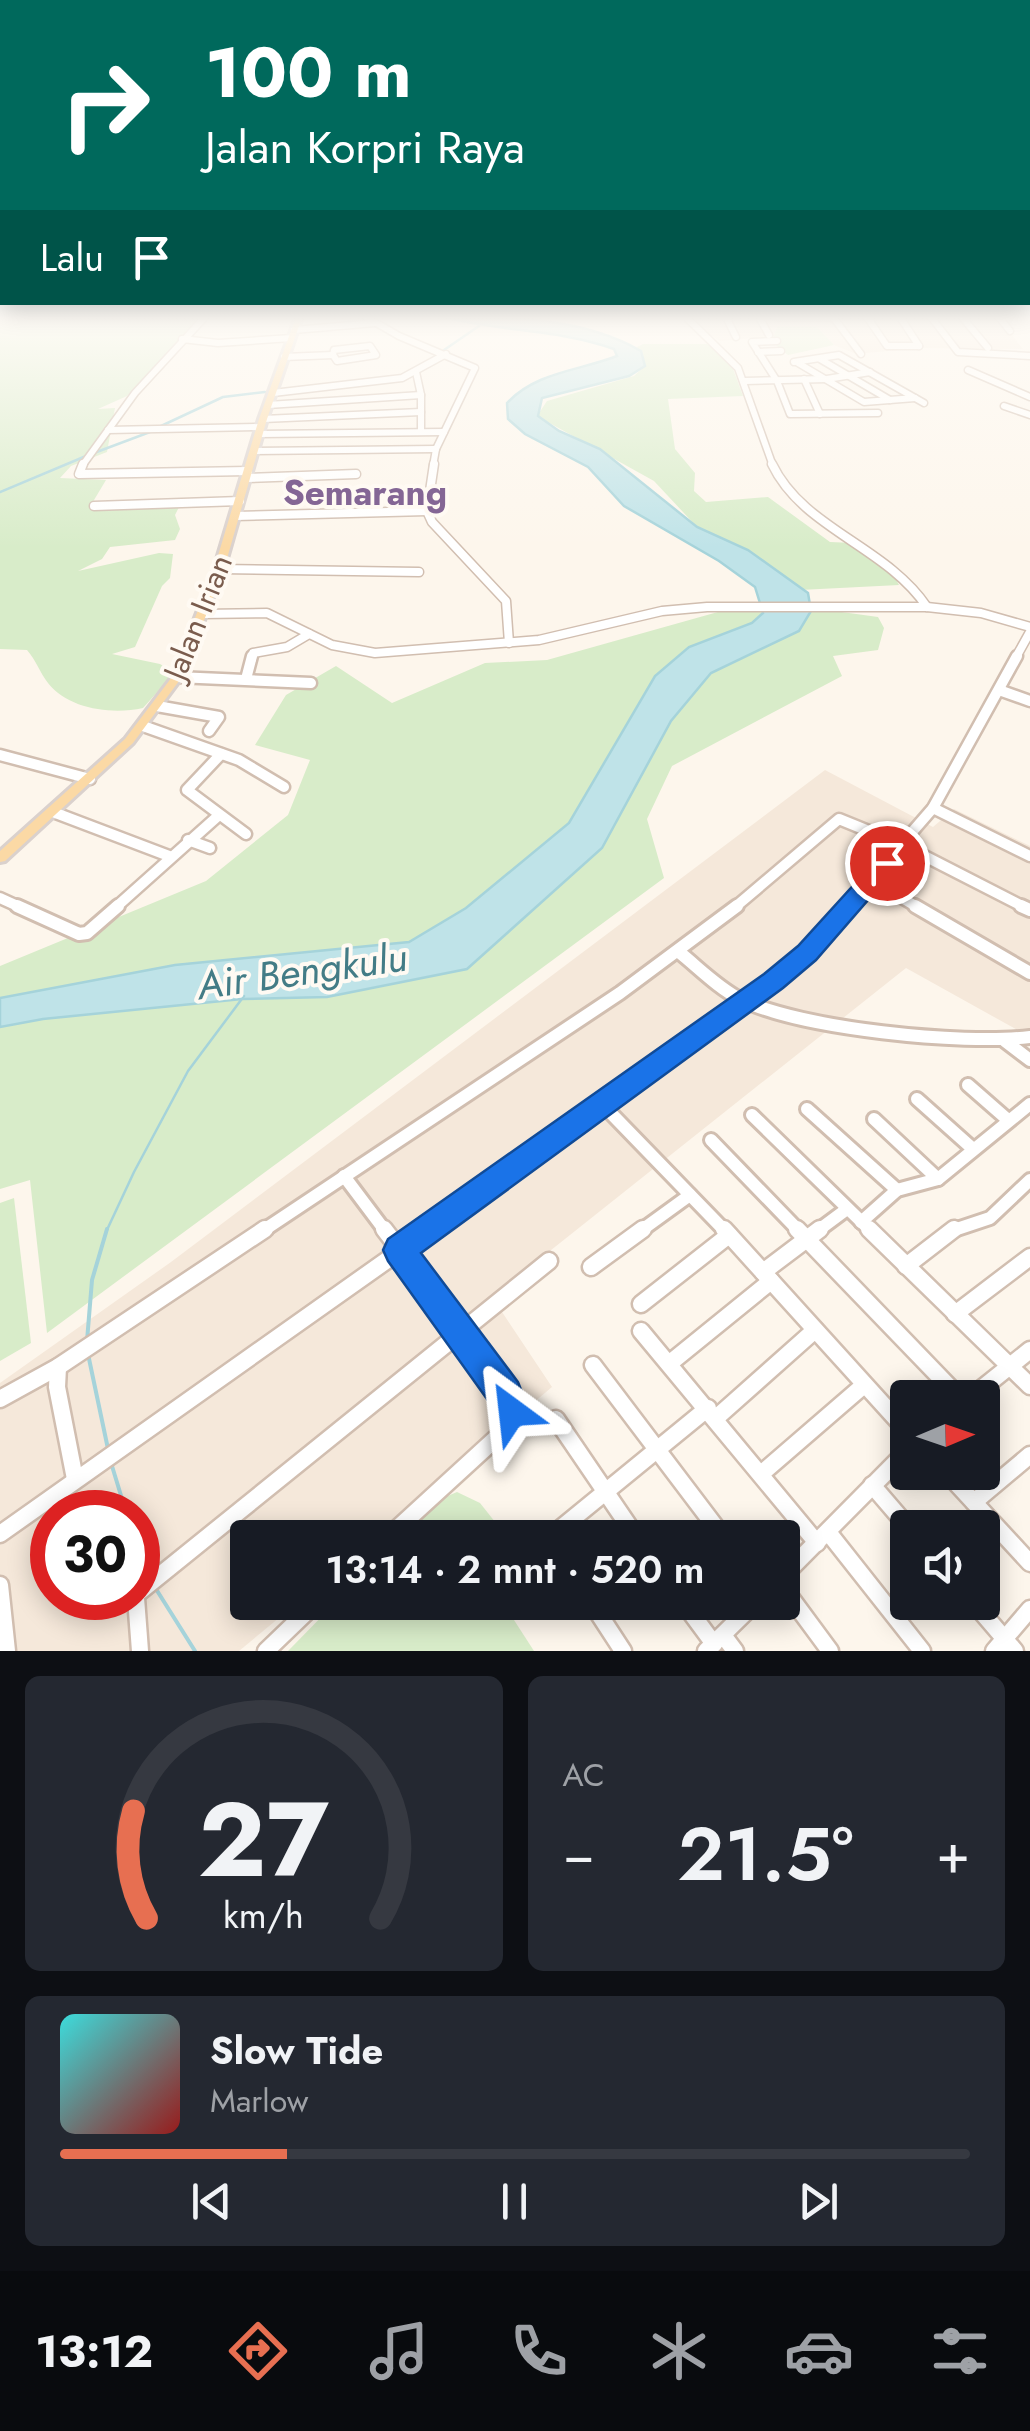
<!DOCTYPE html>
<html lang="id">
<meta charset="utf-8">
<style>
:root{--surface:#171b24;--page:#242831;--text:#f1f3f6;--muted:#9ea1a6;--line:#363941;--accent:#e76f51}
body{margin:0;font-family:Jost,sans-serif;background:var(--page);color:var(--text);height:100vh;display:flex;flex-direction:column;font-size:38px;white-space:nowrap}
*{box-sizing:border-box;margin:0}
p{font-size:32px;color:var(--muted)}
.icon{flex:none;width:55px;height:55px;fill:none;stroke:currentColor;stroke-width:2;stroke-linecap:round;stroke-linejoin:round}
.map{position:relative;height:1651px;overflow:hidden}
.panel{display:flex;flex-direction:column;gap:25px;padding:25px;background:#0d0f14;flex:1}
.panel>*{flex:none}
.guide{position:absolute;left:0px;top:0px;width:1030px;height:305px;box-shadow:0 5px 25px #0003;background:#00695c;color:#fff;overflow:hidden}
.needle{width:65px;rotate:88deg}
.fabs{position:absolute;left:890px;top:1380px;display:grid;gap:20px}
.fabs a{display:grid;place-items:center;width:110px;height:110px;border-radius:10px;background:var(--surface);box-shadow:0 5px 25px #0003;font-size:50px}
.speed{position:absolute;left:30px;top:1490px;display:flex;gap:20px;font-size:50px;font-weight:700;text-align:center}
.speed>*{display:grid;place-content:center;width:130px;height:130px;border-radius:50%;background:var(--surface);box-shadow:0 5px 25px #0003;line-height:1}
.speed .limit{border:15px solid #d22;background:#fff;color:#111}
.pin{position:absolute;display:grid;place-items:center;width:85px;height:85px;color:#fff;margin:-42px;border:5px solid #fff;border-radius:50%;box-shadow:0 2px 10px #0007}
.me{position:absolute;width:110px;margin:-55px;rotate:330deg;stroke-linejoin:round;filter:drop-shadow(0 0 8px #0008)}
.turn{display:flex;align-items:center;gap:35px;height:210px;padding:0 40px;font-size:45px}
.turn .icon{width:130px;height:130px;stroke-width:2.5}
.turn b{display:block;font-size:70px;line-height:85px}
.then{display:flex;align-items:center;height:95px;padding:0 40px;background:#0003;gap:20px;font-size:38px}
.big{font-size:75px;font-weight:600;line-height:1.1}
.panel .card{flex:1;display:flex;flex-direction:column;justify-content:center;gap:15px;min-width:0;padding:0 35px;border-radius:15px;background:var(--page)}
.panel .dial{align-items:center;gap:0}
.dial svg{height:260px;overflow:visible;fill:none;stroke:var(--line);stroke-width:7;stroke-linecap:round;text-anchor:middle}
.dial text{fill:var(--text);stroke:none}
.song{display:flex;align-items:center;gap:30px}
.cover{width:120px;height:120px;border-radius:15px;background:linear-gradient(135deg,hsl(180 70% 55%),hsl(0 70% 35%))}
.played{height:10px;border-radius:5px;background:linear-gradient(90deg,var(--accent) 25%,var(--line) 25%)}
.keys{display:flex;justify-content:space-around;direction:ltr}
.heat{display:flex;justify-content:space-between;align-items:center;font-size:55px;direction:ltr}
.panel .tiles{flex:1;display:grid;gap:25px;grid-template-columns:1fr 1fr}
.card:last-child{grid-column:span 2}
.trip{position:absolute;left:230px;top:1520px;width:570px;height:100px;border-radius:10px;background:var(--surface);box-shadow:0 5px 25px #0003;font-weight:600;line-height:100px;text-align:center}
.tab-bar{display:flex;height:160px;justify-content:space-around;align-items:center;background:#090b0e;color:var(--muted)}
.tab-bar .icon{width:70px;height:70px}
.tab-bar .selected{color:var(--accent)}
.tab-bar b{font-size:45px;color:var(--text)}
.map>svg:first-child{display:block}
.residential{fill:#f5e8da;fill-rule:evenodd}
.green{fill:#d8ecc9}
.water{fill:#bfe3e8;stroke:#a5d3da;stroke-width:2.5}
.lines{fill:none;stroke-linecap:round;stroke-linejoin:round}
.stream-far1{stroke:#a5d3da;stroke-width:2.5}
.stream{stroke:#a5d3da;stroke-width:4}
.minor-far4-casing{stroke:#d1beb0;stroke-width:9}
.minor-far3-casing{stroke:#d1beb0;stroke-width:11}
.minor-far2-casing{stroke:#d1beb0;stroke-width:15}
.minor-far1-casing{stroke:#d1beb0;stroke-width:18}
.minor-casing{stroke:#d1beb0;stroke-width:21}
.major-casing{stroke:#dad1cd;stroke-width:6}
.minor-far4{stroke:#fff;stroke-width:6}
.minor-far3{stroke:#fff;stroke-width:8}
.minor-far2{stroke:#fff;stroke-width:10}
.minor-far1{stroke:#fff;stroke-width:12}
.minor{stroke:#fff;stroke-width:16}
.major{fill:#fbd9a5;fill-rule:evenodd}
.route{fill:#1a73e8;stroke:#114b97;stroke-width:2.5}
.labels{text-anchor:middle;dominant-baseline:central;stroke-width:8;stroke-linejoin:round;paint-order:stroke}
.far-street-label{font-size:32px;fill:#7a5c4d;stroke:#fffaf3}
.far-quarter-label{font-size:35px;font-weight:bold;fill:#846695;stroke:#fffaf3}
.water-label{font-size:40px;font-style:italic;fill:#437c86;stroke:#fffaf3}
</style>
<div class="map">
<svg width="1030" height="1651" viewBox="0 0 1030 1651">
<rect width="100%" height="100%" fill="#fdf6ec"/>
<g class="residential">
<path d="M691,317h306l26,32 -105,-1 -62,6 -22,-9 -17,-18h-39l-4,9 -54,5 -17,-10z"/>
<path d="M825,770l108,57 21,-18 76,37v191l-124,-69 -414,329 60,90 -178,150 -126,1v64l49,1 -58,48h-239v-268l171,-121zM52,1512h86v86h-86z"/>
</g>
<g class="green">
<path d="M0,317h199l-72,79 -29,13 17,-1 -8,44 -36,14 -11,12 46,2 -15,25h89l-5,10 5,14 -5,11 -65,7 -8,12 -24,12 81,-18 14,1 -3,24 -8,8 -27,61 -23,7 48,10 8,5 1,10 -26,29c-31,7 -75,1 -95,-25 -8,-10 -12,-23 -21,-33l-27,-1z"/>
<path d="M777,327h40l17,18 -46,10 -16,-13z"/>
<path d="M643,344h64l22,14 14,38 -75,3 7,50 20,24 -1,18 12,11 62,-5 62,45 23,1 35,22 11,20 -99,5 -12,-12 -28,-9 -12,-19 -51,-23 -43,-46 -117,-65 10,-15 87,-25 11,-10 -8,-19z"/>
<path d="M820,609l58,8 6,11 -6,22 -45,6 9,20 -170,90 -25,53 17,59 -617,455 -17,-153 -30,9v-223l206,-85 82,-66 22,-55 -55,-15 31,-50 50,-29 56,37 93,-40 62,-3 178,-50z"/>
<path d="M14,1198l17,145 -31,18v-158z"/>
<path d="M457,1492l23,11 27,34h-106l42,-39z"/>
<path d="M335,1603h168l31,48h-246z"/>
</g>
<path class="water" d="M445,317c66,0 137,0 196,34l4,15 -16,10 -87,22 -4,18 21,15 41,18 97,78 51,23 60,43 3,18 -12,20 -88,42 -40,48 -69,127 -135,121 -140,28 -85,2 -199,20 -43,8v-29l175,-33 234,-23 57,-34 103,-85 86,-147 34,-29 63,-24 11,-10 -8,-26 -36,-26 -95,-55 -36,-39 -63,-33 -17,-15 -1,-16c29,-31 71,-32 110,-47l-3,-7c-56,-20 -113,-17 -169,-32z"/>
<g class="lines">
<g class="stream-far1">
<path d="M444,350l35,-24"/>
<path d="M142,381l35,-38"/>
<path d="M161,426l62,-29 42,-5"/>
<path d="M94,453l56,-21"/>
<path d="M0,492l86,-36"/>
<path d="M106,1232l28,-60 54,-101 56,-75"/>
</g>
<g class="stream">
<path d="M87,1341l5,-61 15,-51"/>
<path d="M88,1354l20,95"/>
<path d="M112,1466l14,46"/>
<path d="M138,1541l12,31"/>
<path d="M156,1589l39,62"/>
</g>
<defs>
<g id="minor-far4">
<path d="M366,317l33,19 76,32 -39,81 -3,17"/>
<path d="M686,317l52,51 35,98"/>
<path d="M726,317l10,20"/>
<path d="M759,317l10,18"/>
<path d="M777,317h53"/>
<path d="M833,317l28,37"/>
<path d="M867,317l20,29h32"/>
<path d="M900,317l19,29"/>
<path d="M931,317l27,35 72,4"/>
<path d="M962,317l26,31"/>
<path d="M999,317l11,14"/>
<path d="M294,330l81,-7"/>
<path d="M182,339l36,4 73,-5"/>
<path d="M777,341l-25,1 25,39 13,33 88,-1"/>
<path d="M370,346l6,9 -39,6 -4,-6 1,-5z"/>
<path d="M758,352l23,-1"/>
<path d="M284,357l49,-2"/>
<path d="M820,359l70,41"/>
<path d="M794,362l45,-7 85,48"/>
<path d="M798,363l66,39 51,-4"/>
<path d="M968,370l62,27"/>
<path d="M416,372l5,23v36"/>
<path d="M804,379l16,35"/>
<path d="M745,381l82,-2 43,-7"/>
<path d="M273,393l129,-15 44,-24"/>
<path d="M268,405l153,-10"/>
<path d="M1004,406l26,9"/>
<path d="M263,419l158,-7"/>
<path d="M108,430l153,-3"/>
<path d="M259,434l185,-2"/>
<path d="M254,451l182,-2"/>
<path d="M82,466l53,-73 70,-76"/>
</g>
<g id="minor-far3">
<path d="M83,464l-4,10 169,-3"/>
<path d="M434,464l-7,47 5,11 74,79 3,42"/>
<path d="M772,464c31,65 114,82 155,143"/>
<path d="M246,478l110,-4"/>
<path d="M94,506l146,-5"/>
<path d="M235,516l192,-5"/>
<path d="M219,569l200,3"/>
<path d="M202,614l65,-1 65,32 43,8 164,-13 123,-29 45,-4h220l54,6 49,14"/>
<path d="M252,659l1,-6 34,-6 22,-13"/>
<path d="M1015,659l15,-27"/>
</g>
<g id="minor-far2">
<path d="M177,677l134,6"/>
<path d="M246,679l6,-23"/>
<path d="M999,690l31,11"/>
<path d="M157,706l62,11 -10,14"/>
<path d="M143,726l96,34 45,27"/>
<path d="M221,754l-34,36 59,44"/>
<path d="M0,755l90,24"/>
<path d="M933,808l97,48"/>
<path d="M53,812l116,44"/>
<path d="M188,840l22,8"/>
<path d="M871,880l48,28"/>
<path d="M0,898l22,10"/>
<path d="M115,908l103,-92"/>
<path d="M734,908l105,-89 64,26 123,63"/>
<path d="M846,908l87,-100 84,-152"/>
</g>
<g id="minor-far1">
<path d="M17,906l62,28 8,-1 31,-27"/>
<path d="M915,906l115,67"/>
<path d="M1021,906l9,4"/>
<path d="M679,952c20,16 38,35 61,47 61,30 222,46 290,38"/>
<path d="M1005,1041l25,19"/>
<path d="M968,1085l40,35"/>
<path d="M917,1099l56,50"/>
<path d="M603,1105l123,127"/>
<path d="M807,1109l90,81"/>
<path d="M752,1115l120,117"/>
<path d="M874,1119l64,60"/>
<path d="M711,1140l89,92"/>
<path d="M344,1176l42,56"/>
<path d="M861,1222l36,-32 41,-11 92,-75"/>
<path d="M261,1232l359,-239 117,-87"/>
<path d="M428,1232l379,-279 41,-47"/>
<path d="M639,1232l51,-37"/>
<path d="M816,1232l31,-23"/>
<path d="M948,1232l42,-14 40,-38"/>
</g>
<g id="minor">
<path d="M384,1229c42,56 102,120 128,183l-7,18 -118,108"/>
<path d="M724,1229l184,203"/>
<path d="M797,1229l163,169"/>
<path d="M869,1229l161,157"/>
<path d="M906,1266l48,-37"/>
<path d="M591,1267l52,-38"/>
<path d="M763,1272l57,-43"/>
<path d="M641,1304l88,-69"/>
<path d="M955,1314l75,-57"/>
<path d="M641,1331l176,212"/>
<path d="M670,1363l101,-82"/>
<path d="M593,1365l131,173"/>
<path d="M58,1367l-1,20 18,92"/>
<path d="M970,1398l60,-48"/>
<path d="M0,1399l58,-32 207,-138"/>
<path d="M716,1418l99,-88"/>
<path d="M556,1419l81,119"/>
<path d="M946,1472l84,91"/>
<path d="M761,1474l103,-89"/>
<path d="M872,1485l37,43"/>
<path d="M974,1502l56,-47"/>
<path d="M828,1532l94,119"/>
<path d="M0,1534l431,-305"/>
<path d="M549,1538l159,-130"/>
<path d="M782,1577l126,-127"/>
<path d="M0,1585l7,66"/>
<path d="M782,1586l48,65"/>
<path d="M138,1593l411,-332"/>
<path d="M136,1598l4,53"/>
<path d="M591,1602l32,49"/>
<path d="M683,1602l31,42"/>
<path d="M973,1602l42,49"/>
<path d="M723,1635l12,16"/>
<path d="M266,1651l51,-49"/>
<path d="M706,1651l50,-49"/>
<path d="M994,1651l36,-42"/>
</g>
<path id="major" d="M296,317h6l-35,102 -43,150 -42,108 -49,66 -128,118 -5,1v-11l125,-112 47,-62 42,-108 45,-150z"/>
</defs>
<use href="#minor-far4" class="minor-far4-casing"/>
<use href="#minor-far3" class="minor-far3-casing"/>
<use href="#minor-far2" class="minor-far2-casing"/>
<use href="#minor-far1" class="minor-far1-casing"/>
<use href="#minor" class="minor-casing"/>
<use href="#major" class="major-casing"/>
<use href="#minor-far4" class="minor-far4"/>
<use href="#minor-far3" class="minor-far3"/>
<use href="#minor-far2" class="minor-far2"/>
<use href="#minor-far1" class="minor-far1"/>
<use href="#minor" class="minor"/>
<use href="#major" class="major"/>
</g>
<linearGradient id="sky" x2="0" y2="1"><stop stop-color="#97c7e8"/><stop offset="0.58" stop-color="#fefbf6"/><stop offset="1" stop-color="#fefbf6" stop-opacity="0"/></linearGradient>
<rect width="1030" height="548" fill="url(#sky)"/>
<path class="route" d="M887,855l8,2 4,6 -4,6 -79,91 -33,28 -362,265 97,129 12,30 -5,13 -13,5 -12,-5 -8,-19 -104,-145 -5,-11 5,-11 376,-265 34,-28 81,-89z"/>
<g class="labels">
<g class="far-street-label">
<text transform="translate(198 617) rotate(-68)">Jalan Irian</text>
</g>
<g class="far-quarter-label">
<text x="365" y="493">Semarang</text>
</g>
<g class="water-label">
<text transform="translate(302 971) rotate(-8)">Air Bengkulu</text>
</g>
</g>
</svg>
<div class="fabs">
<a><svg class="needle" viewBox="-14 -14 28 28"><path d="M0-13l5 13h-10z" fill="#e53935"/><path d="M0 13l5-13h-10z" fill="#9ea1a6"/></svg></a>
<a><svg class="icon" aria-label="sound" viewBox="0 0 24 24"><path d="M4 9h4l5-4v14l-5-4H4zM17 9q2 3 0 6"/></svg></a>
</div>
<div class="speed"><div class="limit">30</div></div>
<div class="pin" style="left:887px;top:863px;background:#d93025"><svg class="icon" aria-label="arrive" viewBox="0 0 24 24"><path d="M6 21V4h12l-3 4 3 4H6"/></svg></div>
<svg class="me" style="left:512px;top:1412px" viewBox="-20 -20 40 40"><path d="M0-17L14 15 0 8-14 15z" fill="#1a73e8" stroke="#fff" stroke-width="4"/></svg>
<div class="trip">13:14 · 2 mnt · 520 m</div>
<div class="guide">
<div class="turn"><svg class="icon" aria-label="right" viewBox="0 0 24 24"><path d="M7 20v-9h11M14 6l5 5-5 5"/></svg><div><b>100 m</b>Jalan Korpri Raya</div></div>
<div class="then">Lalu<svg class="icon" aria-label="arrive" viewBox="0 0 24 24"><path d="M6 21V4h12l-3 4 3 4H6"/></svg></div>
</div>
</div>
<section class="panel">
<div class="tiles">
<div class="card dial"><svg viewBox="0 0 100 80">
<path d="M14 69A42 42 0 1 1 86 69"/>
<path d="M14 69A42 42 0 0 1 10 36" stroke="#e76f51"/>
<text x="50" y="56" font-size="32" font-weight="700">27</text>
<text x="50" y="72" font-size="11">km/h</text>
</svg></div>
<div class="card"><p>AC</p>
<div class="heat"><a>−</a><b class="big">21.5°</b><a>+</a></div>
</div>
<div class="card">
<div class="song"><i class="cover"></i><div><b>Slow Tide</b><p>Marlow</p></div></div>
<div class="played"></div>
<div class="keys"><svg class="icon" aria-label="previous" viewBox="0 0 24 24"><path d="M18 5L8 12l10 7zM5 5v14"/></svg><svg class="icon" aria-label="pause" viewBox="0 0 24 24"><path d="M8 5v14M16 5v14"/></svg><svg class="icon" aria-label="next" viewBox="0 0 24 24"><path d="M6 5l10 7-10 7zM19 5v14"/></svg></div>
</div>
</div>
</section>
<nav class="tab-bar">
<b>13:12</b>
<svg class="icon selected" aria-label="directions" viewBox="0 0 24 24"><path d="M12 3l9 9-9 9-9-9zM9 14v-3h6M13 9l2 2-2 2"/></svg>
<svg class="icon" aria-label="music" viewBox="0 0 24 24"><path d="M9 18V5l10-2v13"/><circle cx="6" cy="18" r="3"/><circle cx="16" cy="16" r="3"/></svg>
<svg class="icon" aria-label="phone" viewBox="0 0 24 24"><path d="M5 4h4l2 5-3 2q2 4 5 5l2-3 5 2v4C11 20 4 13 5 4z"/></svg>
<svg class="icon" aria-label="climate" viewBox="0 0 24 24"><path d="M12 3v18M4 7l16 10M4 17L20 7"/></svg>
<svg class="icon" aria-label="car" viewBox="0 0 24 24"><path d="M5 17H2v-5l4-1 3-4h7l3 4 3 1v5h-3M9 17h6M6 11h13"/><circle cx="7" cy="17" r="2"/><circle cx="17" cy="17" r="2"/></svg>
<svg class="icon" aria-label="filters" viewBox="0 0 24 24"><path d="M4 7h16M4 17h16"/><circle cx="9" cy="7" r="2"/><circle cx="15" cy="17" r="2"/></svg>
</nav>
